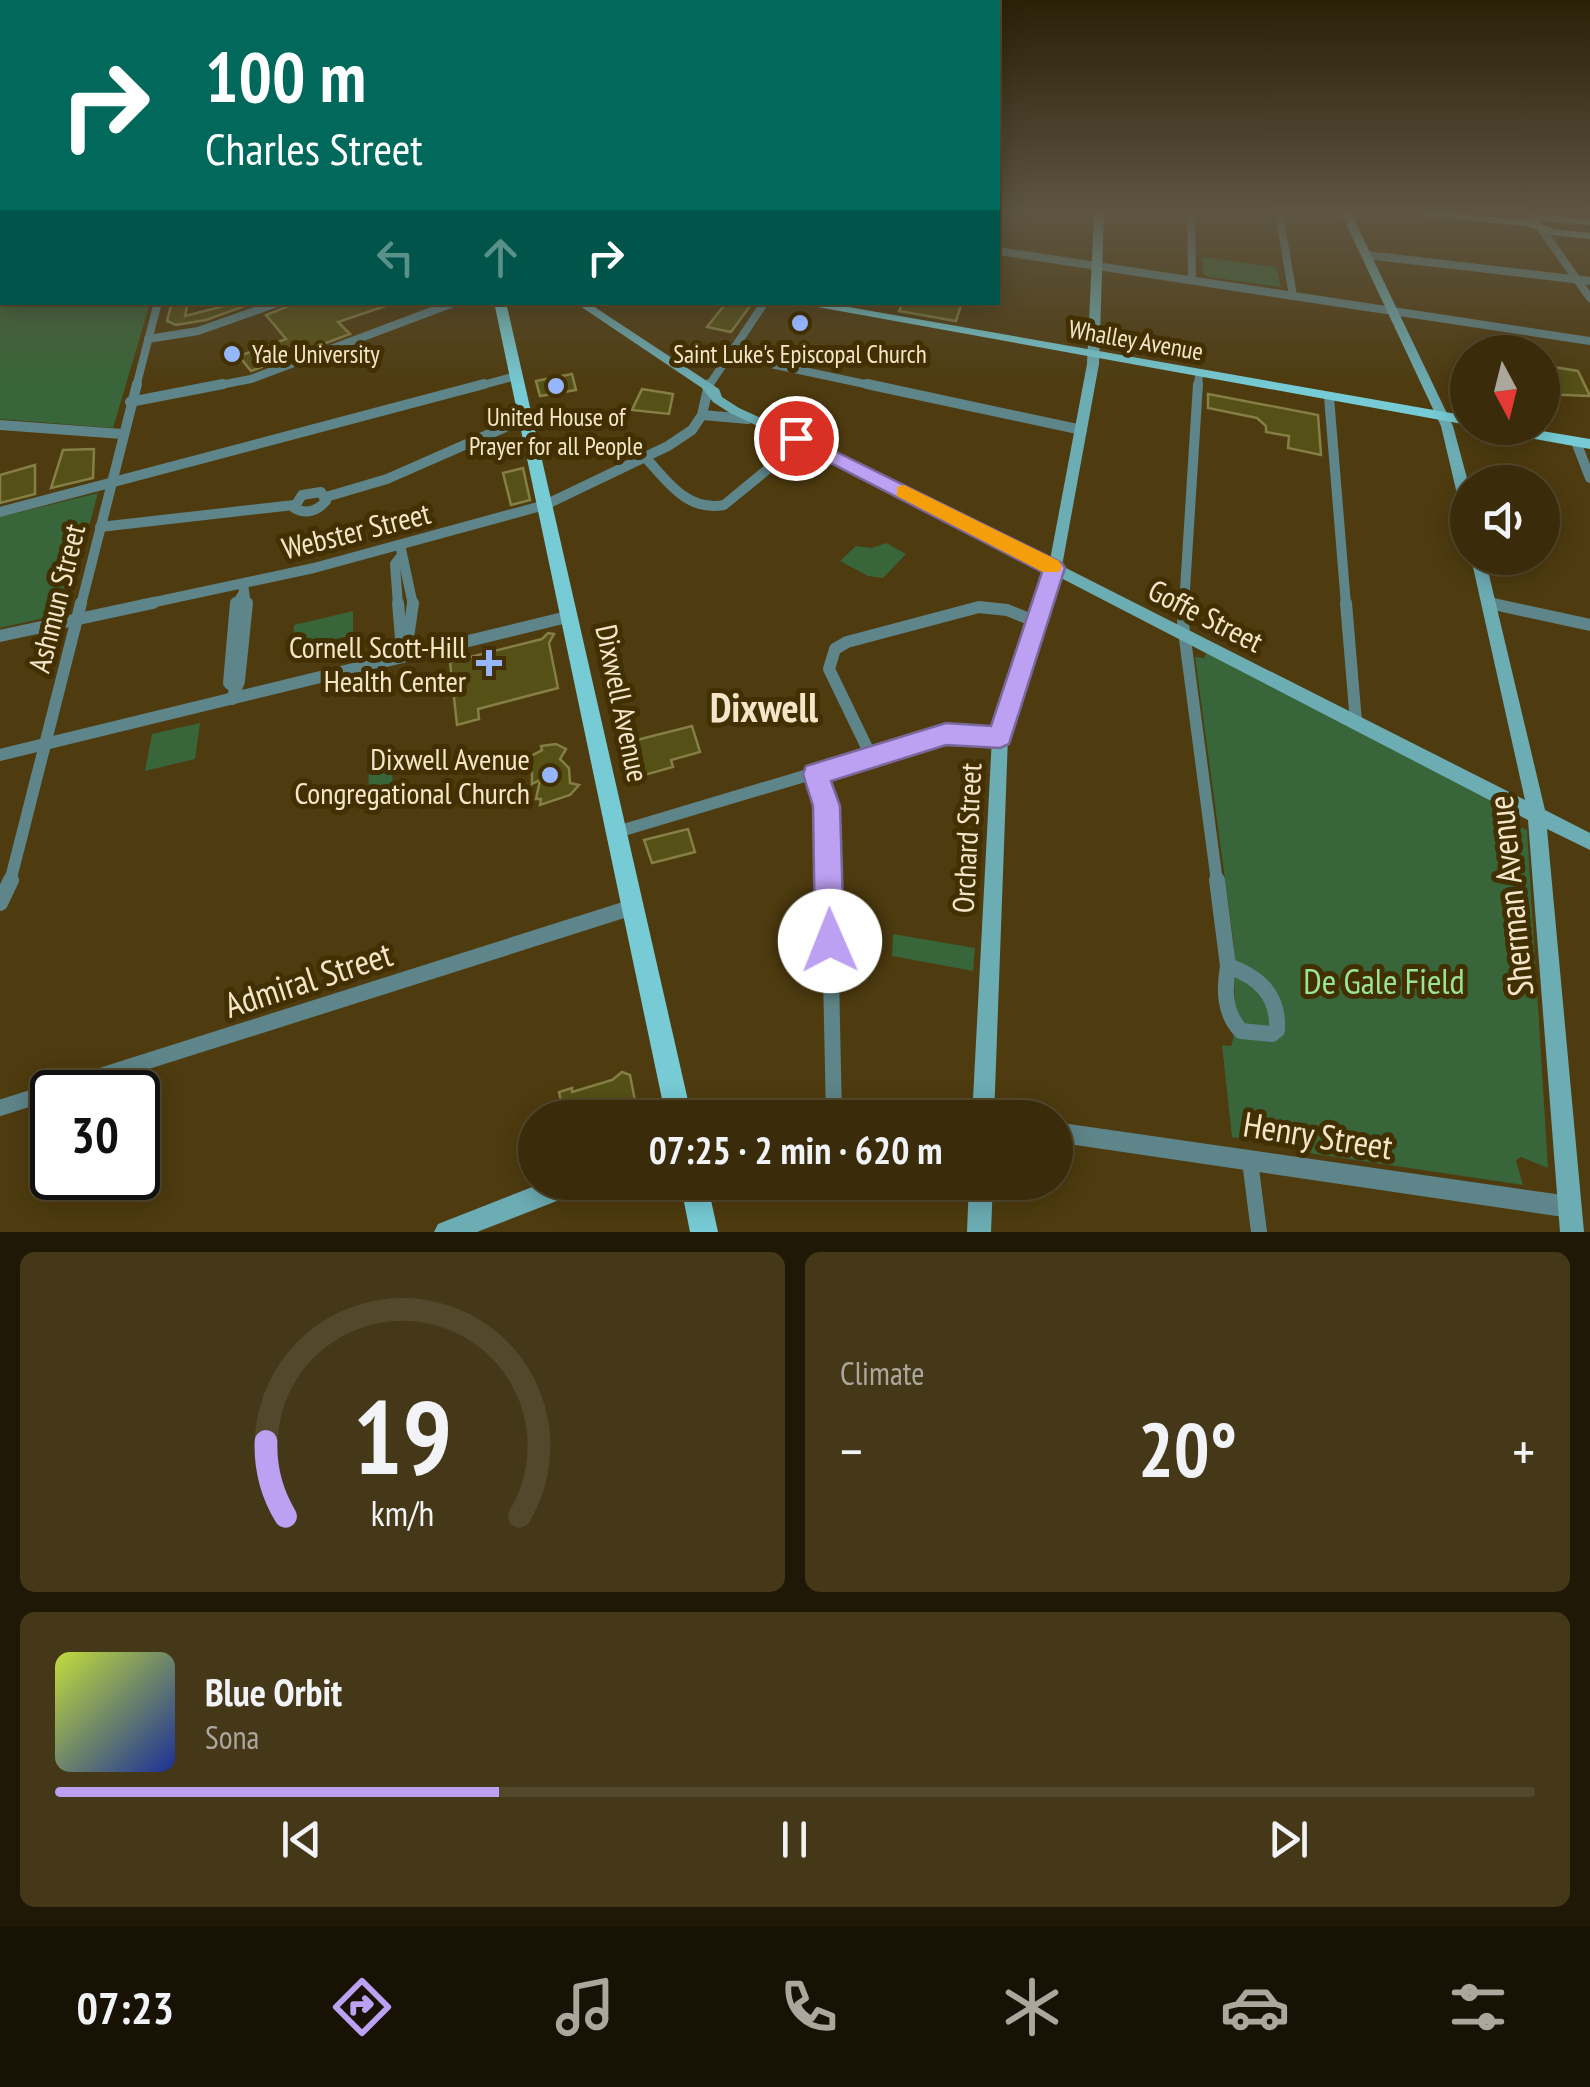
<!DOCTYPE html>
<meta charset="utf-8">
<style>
:root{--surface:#3a2c0b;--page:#453819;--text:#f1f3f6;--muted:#aba79d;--line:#54482c;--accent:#bca0f2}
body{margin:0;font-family:"PT Sans Narrow",sans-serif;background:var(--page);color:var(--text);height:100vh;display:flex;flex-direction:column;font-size:38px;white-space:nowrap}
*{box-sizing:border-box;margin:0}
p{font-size:32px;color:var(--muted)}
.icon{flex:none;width:55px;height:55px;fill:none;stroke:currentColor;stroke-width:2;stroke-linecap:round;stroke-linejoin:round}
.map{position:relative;height:1232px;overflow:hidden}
.panel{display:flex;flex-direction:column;gap:20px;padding:20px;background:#201806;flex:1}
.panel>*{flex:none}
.banner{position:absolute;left:0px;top:0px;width:1000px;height:305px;box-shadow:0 5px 25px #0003,0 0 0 2px var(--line);background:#00695c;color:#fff;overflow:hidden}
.needle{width:65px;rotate:173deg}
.fabs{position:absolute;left:1450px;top:335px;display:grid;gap:20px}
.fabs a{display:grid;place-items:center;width:110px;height:110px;border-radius:50%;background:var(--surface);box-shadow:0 5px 25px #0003,0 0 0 2px var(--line);font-size:50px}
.speed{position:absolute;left:30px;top:1070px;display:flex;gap:20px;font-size:50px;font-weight:700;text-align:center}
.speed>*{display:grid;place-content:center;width:130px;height:130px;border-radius:50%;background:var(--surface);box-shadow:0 5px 25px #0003,0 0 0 2px var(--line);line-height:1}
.speed .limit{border:5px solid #111;border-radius:15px;background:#fff;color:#111}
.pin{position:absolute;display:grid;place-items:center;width:85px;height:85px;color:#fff;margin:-42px;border:5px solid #fff;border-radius:50%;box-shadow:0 2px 10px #0007}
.me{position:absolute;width:110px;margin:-55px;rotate:359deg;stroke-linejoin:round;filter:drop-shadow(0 0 8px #0008)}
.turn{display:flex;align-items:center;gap:35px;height:210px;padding:0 40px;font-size:45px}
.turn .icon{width:130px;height:130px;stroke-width:2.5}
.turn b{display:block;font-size:70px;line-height:85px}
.lanes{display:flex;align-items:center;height:95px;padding:0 40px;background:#0003;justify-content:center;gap:50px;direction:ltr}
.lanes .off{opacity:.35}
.big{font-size:75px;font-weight:700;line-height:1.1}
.panel .card{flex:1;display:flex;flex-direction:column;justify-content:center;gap:15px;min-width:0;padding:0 35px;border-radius:15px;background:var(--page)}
.panel .dial{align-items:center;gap:0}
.dial svg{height:260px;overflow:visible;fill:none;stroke:var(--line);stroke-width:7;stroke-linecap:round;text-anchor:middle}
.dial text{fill:var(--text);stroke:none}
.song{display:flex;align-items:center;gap:30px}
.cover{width:120px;height:120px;border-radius:15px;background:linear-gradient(135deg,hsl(70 70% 55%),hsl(230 70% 35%))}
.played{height:10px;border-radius:5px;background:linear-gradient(90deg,var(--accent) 30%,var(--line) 30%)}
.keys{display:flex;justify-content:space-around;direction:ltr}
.heat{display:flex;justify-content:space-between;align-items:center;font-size:55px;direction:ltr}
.panel .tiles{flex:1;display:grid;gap:20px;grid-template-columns:1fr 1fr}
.card:last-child{grid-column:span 2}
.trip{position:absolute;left:518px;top:1100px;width:555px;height:100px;border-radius:50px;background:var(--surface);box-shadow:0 5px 25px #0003,0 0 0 2px var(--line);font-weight:700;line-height:100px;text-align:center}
.dock{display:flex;height:160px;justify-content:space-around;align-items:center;background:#171204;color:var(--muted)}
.dock .icon{width:70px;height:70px}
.dock .selected{color:var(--accent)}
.dock b{font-size:45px;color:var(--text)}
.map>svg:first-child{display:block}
.green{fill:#386539}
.building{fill:#555015;stroke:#847f44;stroke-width:2.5}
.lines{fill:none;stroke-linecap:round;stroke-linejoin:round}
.minor-far3{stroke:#5e8589;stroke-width:8}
.minor-far2{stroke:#5e8589;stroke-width:10}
.minor-far1{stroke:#5e8589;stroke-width:12}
.minor{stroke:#5e8589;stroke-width:16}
.tertiary{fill:#5e8589;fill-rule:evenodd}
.secondary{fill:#6cacb3;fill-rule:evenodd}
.primary{fill:#76cbd4;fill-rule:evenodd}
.route{fill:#bca0f2;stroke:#7a689d;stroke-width:2.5}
.slow{fill:#f59e0b}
.poi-dot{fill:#95b6fd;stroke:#433002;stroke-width:4}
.labels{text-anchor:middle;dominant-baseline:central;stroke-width:10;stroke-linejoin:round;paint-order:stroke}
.far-street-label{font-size:25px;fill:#f5e6ca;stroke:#433002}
.far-poi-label{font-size:25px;fill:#f5e6ca;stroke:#433002}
.street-label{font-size:30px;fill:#f5e6ca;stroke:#433002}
.poi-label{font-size:30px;fill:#f5e6ca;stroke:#433002;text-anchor:end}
.near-street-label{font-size:35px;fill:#f5e6ca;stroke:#433002}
.near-park-label{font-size:35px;fill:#98e499;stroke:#433002}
.district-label{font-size:40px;font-weight:bold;fill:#f5e6ca;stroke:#433002}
</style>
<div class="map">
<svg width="1590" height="1232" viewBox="0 0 1590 1232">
<rect width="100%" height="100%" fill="#4e3b0f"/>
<g class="green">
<path d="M0,222l2,80 148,1 -37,125 -113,-9z"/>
<path d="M1202,257l74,10 5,20 -72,-10 -6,-3z"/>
<path d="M98,493l-32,120 -66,15v-111z"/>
<path d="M886,543l20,11 -23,24 -15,-2 -28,-15 16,-15 16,2z"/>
<path d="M353,611v24l-60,14 1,-24z"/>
<path d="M1207,652l301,155 -2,10 6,7 15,6 21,338 -27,-11 -5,3 7,25 -214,-32 -12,-7 -65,-9 -10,-92 9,1c8,-17 1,-76 3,-100l-39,-289 9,1z"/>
<path d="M200,723l-5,36 -50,12 7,-37z"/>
<path d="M391,751l2,37 -24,7 -1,-38z"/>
<path d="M893,934l82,14 -2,23 -81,-15z"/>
</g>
<g class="building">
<path d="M172,302h16l-3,14 55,-14h16l-50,18 -30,5 -9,-4z"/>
<path d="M299,302h92v2l-53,18 12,12 -99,37 -12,-15 47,-17 -20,-24z"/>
<path d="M727,302h26l-22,30 -24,-5z"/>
<path d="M903,302h59l-6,19 -57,-10z"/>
<path d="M1542,365l36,6 12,25 -48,-2z"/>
<path d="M572,374l4,16 -36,6 -4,-15z"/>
<path d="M642,389l31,5 -4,20 -37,-4z"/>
<path d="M1208,394l110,21 3,40 -33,-7 1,-12 -23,-4v-6l-9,-8 -49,-10z"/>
<path d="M94,449l-1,29 -42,10 12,-38z"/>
<path d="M35,465v29l-35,9v-28z"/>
<path d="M523,468l7,32 -19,5 -8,-32z"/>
<path d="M548,633l6,1 -5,9 9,45 -80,21 1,10 -22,6 -7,-63 92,-23z"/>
<path d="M692,726l8,26 -29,8 2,7 -39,11 -9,-35z"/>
<path d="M556,744l10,5 -6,10 9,9 1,15 9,2 -9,10 -30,10 1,-6h-5l4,-19 -8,4v-16l-14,-5 24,-13 -1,-4z"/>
<path d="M688,829l7,23 -43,11 -8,-23z"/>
<path d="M622,1072l8,3 7,36 -3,7h-82l-1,-13 10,-4 -2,-9 13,-4v4l40,-12z"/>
</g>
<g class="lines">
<g class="minor-far3">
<path d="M1191,213l1,67"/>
<path d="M1279,213l14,83"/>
<path d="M1530,213l60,85"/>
<path d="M998,251l592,90"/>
<path d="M1366,255l224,26"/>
<path d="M148,339l50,-8 82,-29"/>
<path d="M729,355l150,32"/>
<path d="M136,387l22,-85"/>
<path d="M210,387l41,-8 205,-77"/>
<path d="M475,387l41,-11"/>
<path d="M708,387l57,-85"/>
<path d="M1198,387l1,-13"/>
</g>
<g class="minor-far2">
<path d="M867,384l215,46"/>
<path d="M1329,397l17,208"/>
<path d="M130,402l93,-18"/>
<path d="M702,415l46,4"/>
<path d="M0,425l122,9"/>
<path d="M1576,442l14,36"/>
<path d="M645,457c22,24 42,55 79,48l78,-64"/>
<path d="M321,492l5,9c-9,10 -20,14 -32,7l8,-13z"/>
<path d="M326,497l61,-18 139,-61"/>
<path d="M0,512l484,-128"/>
<path d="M100,527l194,-22"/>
<path d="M401,549l12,56"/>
<path d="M243,584l3,21"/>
<path d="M1489,603l11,2"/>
<path d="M81,605l56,-221"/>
<path d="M141,605l173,-37 231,-63 123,-59 24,-16 10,-15 7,-31"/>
<path d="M236,605l7,-11"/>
<path d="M398,605l-3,-41 7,-9"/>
<path d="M1184,605l14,-221"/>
</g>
<g class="minor-far1">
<path d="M398,603l3,35 6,7 1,11"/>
<path d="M1184,603l-1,21 34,258"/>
<path d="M1346,603l10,119"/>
<path d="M1489,603l101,22"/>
<path d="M0,636l153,-33"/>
<path d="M407,645l6,-42"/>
<path d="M234,687l-5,-4 7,-80"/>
<path d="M232,699l7,-18 8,-78"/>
<path d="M0,755l571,-139"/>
<path d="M871,756l-42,-87 6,-20 12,-7 132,-35 28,3 30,12"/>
<path d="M816,774l11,33 2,75"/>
<path d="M617,832l328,-98 55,3"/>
<path d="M10,882l71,-279"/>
</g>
<g class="minor">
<path d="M829,880l5,238"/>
<path d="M1217,880l11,86"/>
<path d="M0,903l11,-23"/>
<path d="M1228,966c31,11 51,29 49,64l-5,4 -31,-3c-17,-18 -17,-42 -13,-65z"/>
<path d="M0,1108l633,-201"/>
<path d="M1250,1161l9,71"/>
</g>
<path class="tertiary" d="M1055,1122l515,74 8,3 3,8 -3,8 -8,3 -515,-76z"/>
<g class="secondary">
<path d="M1094,213h10l-5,151 -37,202 463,234 -54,-242h14l60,252 45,23v17l-43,-21 37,403h-24l-32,-412 -469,-243 -51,160 -14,381h-22l20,-381 54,-167 -183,-94 -133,-63 -17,-11 -11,-14 -128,-86h13l132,87 3,8 17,11 134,62 177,90 37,-196z"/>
<path d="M1341,213h10l102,213 15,56v34l-7,-5 -20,-85z"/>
<path d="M1419,213h35l73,7 15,-5 48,4v6l-47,-4 -6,2 17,6 36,4v6l-38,-4 -26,-9 -102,-10z"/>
<path d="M545,1182h43l-3,8 -108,42h-43l4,-8z"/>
<path d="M969,1182h24l-2,50h-24z"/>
</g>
<g class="primary">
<rect x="0" y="213" width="2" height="6"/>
<path d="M494,302h12l186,816h-26z"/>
<path d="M790,302h30l648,114v9z"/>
<path d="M1495,428h29l66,11v10l-88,-16z"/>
<path d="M680,1182h27l11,50h-28z"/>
</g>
</g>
<linearGradient id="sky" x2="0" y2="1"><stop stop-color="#2b2008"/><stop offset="0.55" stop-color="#5d5542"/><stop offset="1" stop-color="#5d5542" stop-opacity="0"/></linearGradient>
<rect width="1590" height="386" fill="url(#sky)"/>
<path class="route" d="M796,432l266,131 3,5 -56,176 -9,4 -54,-3 -115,36 9,25 4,135 -4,10 -10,5 -11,-5 -4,-10 -2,-135 -10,-32 3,-8 140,-43 45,3 51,-154 -252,-130 -3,-4z"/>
<path class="slow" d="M904,485l155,76 3,6 -3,5h-16l-146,-76v-9z"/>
<g class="poi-dot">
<circle cx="800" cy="323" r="10"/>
<circle cx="232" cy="354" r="10"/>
<circle cx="556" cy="386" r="10"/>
<path d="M484 648h10v10h10v10h-10v10h-10v-10h-10v-10h10z"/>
<circle cx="550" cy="775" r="10"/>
</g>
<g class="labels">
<g class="far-street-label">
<text transform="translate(1136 340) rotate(10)">Whalley Avenue</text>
</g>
<g class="far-poi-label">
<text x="252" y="354" text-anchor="start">Yale University</text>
<text x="800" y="354">Saint Luke's Episcopal Church</text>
<text x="556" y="417">United House of<tspan x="556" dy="29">Prayer for all People</tspan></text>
</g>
<g class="street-label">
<text transform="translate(356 530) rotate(-14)">Webster Street</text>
<text transform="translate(56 598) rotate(-76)">Ashmun Street</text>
<text transform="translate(1206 615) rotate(27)">Goffe Street</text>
<text transform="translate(623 703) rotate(78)">Dixwell Avenue</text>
<text transform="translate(966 838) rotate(-87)">Orchard Street</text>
</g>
<g class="poi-label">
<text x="466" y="646">Cornell Scott-Hill<tspan x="466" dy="34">Health Center</tspan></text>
<text x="530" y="758">Dixwell Avenue<tspan x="530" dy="34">Congregational Church</tspan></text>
</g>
<g class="near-street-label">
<text transform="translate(1510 896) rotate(-96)">Sherman Avenue</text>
<text transform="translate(308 979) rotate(-18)">Admiral Street</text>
<text transform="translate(1318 1135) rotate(9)">Henry Street</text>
</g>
<g class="near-park-label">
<text x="1384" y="981">De Gale Field</text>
</g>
<g class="district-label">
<text x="764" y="707">Dixwell</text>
</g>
</g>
</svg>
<div class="fabs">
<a><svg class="needle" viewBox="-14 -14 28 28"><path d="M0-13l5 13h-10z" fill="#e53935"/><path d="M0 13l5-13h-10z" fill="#aba79d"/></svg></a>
<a><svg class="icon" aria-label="sound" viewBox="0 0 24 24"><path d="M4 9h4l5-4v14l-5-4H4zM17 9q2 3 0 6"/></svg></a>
</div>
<div class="speed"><div class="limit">30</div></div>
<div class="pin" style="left:796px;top:438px;background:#d93025"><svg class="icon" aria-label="arrive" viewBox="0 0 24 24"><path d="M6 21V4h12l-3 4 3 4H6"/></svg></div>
<svg class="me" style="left:830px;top:941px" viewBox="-20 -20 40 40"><circle r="19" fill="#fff"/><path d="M0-13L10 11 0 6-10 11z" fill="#bca0f2"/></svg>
<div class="trip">07:25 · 2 min · 620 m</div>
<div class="banner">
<div class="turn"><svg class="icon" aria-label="right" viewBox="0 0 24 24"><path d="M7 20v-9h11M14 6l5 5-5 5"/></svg><div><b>100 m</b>Charles Street</div></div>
<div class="lanes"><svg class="icon off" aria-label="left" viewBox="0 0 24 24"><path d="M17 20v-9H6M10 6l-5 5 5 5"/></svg><svg class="icon off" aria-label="ahead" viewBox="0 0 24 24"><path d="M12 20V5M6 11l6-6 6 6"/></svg><svg class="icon" aria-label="right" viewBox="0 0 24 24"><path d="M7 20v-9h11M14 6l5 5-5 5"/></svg></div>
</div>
</div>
<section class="panel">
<div class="tiles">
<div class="card dial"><svg viewBox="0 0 100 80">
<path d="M14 69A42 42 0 1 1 86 69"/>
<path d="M14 69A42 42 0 0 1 8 46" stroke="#bca0f2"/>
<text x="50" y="56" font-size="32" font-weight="700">19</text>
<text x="50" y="72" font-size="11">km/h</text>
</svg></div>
<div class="card"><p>Climate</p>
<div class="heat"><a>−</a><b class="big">20°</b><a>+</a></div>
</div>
<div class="card">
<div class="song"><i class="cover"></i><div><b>Blue Orbit</b><p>Sona</p></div></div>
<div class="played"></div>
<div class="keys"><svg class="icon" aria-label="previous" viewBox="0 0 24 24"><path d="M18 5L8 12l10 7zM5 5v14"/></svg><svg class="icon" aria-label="pause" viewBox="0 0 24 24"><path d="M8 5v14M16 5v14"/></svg><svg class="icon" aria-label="next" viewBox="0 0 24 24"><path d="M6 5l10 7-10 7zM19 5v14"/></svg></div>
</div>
</div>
</section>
<nav class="dock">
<b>07:23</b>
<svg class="icon selected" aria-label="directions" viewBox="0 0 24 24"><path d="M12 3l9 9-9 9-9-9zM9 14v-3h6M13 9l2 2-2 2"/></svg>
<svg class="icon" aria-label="music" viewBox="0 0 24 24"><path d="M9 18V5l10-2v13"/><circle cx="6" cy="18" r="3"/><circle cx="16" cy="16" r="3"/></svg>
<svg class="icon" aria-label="phone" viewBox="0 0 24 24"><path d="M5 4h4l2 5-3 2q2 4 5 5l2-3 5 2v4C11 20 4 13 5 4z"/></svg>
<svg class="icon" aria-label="climate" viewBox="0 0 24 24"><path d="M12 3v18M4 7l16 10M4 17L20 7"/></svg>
<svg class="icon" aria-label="car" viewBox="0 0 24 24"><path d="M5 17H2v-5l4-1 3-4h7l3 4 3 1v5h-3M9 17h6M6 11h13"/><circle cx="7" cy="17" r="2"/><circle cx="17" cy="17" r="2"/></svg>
<svg class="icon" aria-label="filters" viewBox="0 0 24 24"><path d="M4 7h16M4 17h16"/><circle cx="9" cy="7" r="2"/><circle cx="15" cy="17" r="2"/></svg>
</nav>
